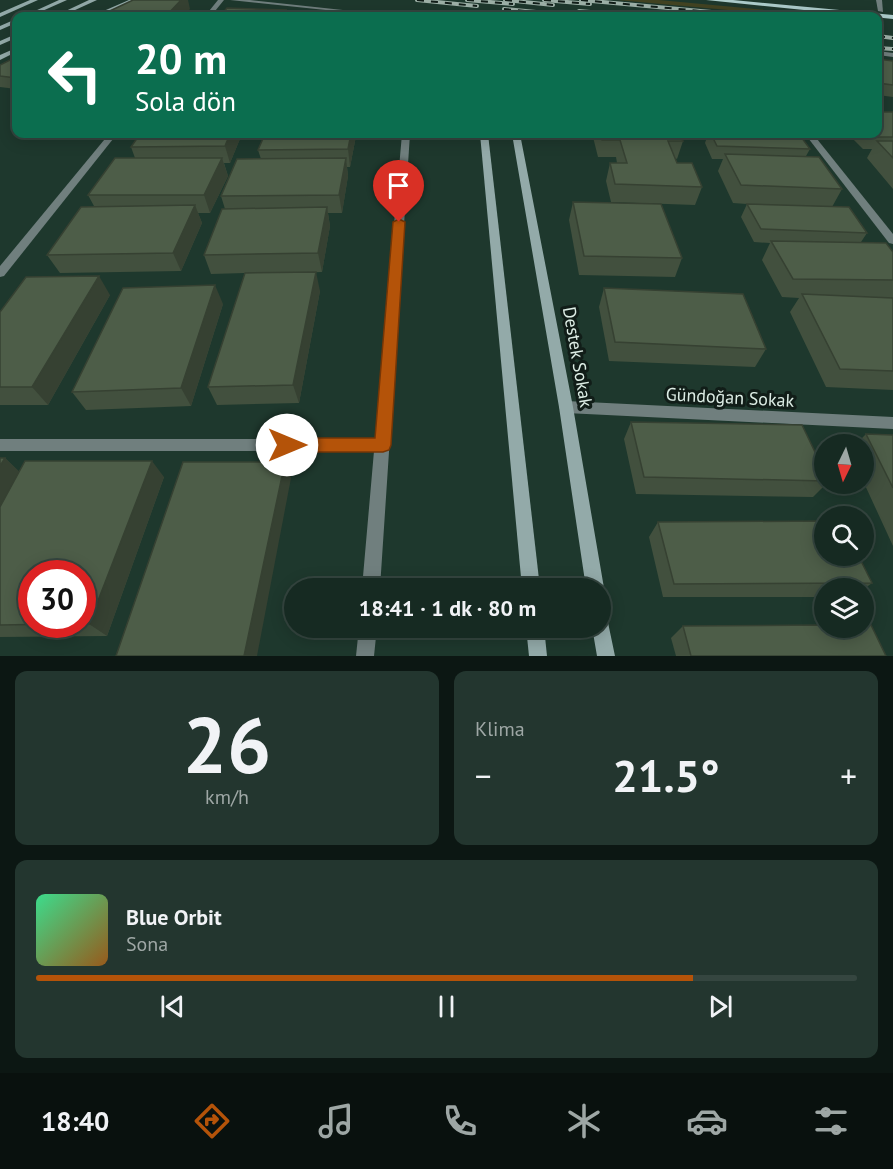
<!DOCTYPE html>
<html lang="tr">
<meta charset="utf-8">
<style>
:root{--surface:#162a22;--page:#23362f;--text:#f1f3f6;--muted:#9ea7a5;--line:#354640;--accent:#b45309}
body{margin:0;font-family:"PT Sans",sans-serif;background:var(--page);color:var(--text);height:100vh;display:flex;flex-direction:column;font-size:22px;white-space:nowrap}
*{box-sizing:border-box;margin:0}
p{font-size:20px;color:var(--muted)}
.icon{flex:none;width:33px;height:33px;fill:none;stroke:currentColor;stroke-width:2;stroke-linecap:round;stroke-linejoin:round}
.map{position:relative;height:656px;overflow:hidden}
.sheet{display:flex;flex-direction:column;gap:15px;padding:15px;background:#0c1713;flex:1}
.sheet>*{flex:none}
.guide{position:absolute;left:12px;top:12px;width:870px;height:126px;border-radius:12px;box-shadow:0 3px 15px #0003,0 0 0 2px var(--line);background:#0b6e4f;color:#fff;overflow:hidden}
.needle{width:39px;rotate:185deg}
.controls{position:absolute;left:814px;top:434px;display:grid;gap:12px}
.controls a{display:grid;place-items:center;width:60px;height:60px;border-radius:50%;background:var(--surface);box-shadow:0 3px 15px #0003,0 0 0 2px var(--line);font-size:30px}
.speed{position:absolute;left:18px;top:560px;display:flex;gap:12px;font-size:30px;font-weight:700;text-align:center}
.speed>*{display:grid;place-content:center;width:78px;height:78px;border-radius:50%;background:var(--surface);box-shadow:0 3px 15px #0003,0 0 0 2px var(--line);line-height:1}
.speed .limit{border:9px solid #d22;background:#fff;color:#111}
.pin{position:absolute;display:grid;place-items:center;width:51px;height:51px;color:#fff;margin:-62px -26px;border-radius:50% 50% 50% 0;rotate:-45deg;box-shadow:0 0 6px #0007}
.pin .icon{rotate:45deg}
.me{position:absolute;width:66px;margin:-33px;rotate:90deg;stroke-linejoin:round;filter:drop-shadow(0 0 4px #0008)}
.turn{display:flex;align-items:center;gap:21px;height:126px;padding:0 24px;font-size:27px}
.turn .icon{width:78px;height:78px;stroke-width:2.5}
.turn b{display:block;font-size:42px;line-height:51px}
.big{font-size:45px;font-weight:700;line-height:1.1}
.sheet .card{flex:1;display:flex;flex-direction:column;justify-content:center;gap:9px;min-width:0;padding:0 21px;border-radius:12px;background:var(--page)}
.sheet .dial{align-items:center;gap:0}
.dial b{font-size:78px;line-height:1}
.song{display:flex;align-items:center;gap:18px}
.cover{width:72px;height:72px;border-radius:9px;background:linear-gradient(135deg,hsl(150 70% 55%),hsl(30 70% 35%))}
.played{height:6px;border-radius:3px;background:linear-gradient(90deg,var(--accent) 80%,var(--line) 80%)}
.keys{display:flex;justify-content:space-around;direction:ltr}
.heat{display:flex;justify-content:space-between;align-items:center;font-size:33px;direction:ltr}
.sheet .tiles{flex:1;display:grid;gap:15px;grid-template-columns:1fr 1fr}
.card:last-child{grid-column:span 2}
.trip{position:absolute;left:284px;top:578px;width:327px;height:60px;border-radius:30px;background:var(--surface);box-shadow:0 3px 15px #0003,0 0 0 2px var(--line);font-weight:700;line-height:60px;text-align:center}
.tabs{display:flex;height:96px;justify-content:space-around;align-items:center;background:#09110e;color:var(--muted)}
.tabs .icon{width:42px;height:42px}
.tabs .on{color:var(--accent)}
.tabs b{font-size:27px;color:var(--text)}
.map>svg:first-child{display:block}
.green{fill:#424322}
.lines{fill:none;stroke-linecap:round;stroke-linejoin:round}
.street{fill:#707f7e;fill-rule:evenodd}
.secondary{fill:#93aaa9;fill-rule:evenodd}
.primary{fill:#adcccb;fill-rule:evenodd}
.rail-casing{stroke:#9db0a7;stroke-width:4}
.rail{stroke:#111d18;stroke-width:2;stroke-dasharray:7;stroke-linecap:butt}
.wall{fill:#42503e}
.shaded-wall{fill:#364132}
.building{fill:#4d5d48;stroke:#364132;stroke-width:1.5}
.route{fill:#b45309;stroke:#753606;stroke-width:1.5}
.labels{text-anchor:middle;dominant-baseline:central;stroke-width:6;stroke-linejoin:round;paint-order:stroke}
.street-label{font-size:18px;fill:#ddede5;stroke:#111d18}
</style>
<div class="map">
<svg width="893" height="656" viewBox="0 0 893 656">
<rect width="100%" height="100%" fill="#1e382d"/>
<path class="green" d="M617,0h42l171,16h-34z"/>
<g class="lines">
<g class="street">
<path d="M218,0h6l-13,16h-6z"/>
<path d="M230,0h20l149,16h-16z"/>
<path d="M876,0h6l1,12 -5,-1z"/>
<path d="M466,14h54l3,2h-60z"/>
<path d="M878,51l15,2v4l-15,-2z"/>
<path d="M109,134h8l-113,142 -4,1v-11z"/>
<path d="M402,134h8l-30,454h-18l12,-137h-374v-12h375z"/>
<path d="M805,134h8l80,100v10l-4,-1z"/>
<path d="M566,401l327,16v12l-327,-16 -5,-2 -2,-4 2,-4z"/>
<path d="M359,627h18l-3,29h-18z"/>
</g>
<g class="secondary">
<path d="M30,0h8l-38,17v-4z"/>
<path d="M59,0h8l-36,16h-7z"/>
<path d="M89,0h8l-35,16h-7z"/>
<path d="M129,0h8l-38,16h-7z"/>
<path d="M16,19v4l-16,7v-4z"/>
<path d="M16,34v4l-16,7v-4z"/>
<path d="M16,48v4l-16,8v-5z"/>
<path d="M480,134h8l52,454h-18z"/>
<path d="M512,134h8l53,273 31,181 -4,6v-6h-14l-27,-181z"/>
<path d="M600,610l6,3 9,43h-18l-5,-29h8z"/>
<path d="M526,627h18l3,29h-18z"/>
</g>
<path class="primary" d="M706,0h27l160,15v4z"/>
<defs>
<g id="rail">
<path d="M417,0l60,6"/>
<path d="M467,0l46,4"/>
<path d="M505,0l48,5"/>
<path d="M544,0l46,4"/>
<path d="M581,0l174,16"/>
<path d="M504,9l73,7"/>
<path d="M579,11l56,5"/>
<path d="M878,36l15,2"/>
<path d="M878,48l15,1"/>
</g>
</defs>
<use href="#rail" class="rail-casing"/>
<use href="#rail" class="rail"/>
</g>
<g class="wall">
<path d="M16,57v32l-16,-2v-22z"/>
<path d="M878,59l15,2v36l-15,-2z"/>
<path d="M893,112v77l-26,-31 5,-9h-9l-15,-15h30z"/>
<path d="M140,134h102l-12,29h-6l4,13 -18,37h-12l4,10 -21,48 -121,2 -13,-18 47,-49 -6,-11 47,-37 -4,-11z"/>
<path d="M594,134h85l4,7 -6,18 -2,-1 2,5 25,24 -7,18 -84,-3 -5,-21 4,-18h7l-1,-6h-18l-5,-20z"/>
<path d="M708,134h91l11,15 -4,7 36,33 -10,18 35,26 -6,9 32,10v138l-67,-3 -36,-75 9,-14 -17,-1 -20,-37 8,-17 -16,-1 -13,-25 6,-13 -14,-1 -15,-32 5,-12h-11l-7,-16z"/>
<path d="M356,136l-6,31h-3l1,9 -6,37h-14l2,13 -8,46 -33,1 31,18 -21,112 -82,2 -9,-18 37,-114 -34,1 -7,-19 21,-46 -4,-13 40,-37 -3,-9z"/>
<path d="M573,202l109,56 -7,19 -96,-2 -10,-55z"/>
<path d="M604,288l162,61 -11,18 -146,-6 -10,-54z"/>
<path d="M110,295l-62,110h-48v-93z"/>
<path d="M223,304l-32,102 -105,4 -14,-18z"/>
<path d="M631,422l194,51v10h2l-14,14 -177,-3 -12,-55z"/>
<path d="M866,434l27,1v111l-29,-63v-39h-8z"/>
<path d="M0,458h5l14,14 145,5 -57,159 -107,1z"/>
<path d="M658,522l214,61 -8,6 -39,-1v9h-162l-14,-60z"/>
<path d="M683,626l203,30h-210l-5,-18z"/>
</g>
<g class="shaded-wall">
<path d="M181,0h7l2,9 -6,7h-18z"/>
<path d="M286,10l1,6h-4z"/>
<path d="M230,134h12l-12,29 -5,-17z"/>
<path d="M351,134h4l1,2 -6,31 -2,-18z"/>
<path d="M222,158l6,18 -18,37 -6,-18z"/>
<path d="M346,158l2,18 -6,37 -3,-18z"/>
<path d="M195,205l7,18 -21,48 -8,-18z"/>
<path d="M327,207l3,19 -8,46 -4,-19z"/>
<path d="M316,272l4,19 -21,112 -6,-18z"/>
<path d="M99,276l11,19 -62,110 -16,-18z"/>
<path d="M215,285l8,19 -32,102 -10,-18z"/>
<path d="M5,458l18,17 -23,42v-51z"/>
<path d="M152,461l12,16 -57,159 -18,-12z"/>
<path d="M285,462l6,16 -34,178h-13z"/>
</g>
<g class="building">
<path d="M133,0h48l-15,16h-67z"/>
<path d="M227,8l59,2 -3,6h-63z"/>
<path d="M530,13l38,3h-40z"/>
<path d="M16,57v21l-16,-2v-11z"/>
<path d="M878,59l15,2v24l-15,-2z"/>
<path d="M878,112h15v25h-23l-3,-3h11z"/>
<path d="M140,134h90l-5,12 -94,1z"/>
<path d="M265,134h86l-3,15 -90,1z"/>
<path d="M600,134h79l4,7h-15l9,22h15l10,24 -87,-3 -5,-21h17l-7,-23h-18z"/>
<path d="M711,134h88l11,15 -93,-3z"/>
<path d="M877,141h16v17z"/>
<path d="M725,154l94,3 23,32 -101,-4z"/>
<path d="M115,158h107l-18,37h-116z"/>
<path d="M346,158l-7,37 -118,1 16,-37z"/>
<path d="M573,202l88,2 21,54 -98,-2z"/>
<path d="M747,204l102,3 18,26 -106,-4z"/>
<path d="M195,205l-22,48 -126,2 34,-48z"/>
<path d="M327,207l-9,46 -114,2 18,-46z"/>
<path d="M771,241l115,2 7,9v28l-100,-1z"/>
<path d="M316,272l-23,113 -85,2 37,-114z"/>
<path d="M99,276l-67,111h-32v-75l26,-35z"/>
<path d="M215,285l-34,103 -109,4 51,-104z"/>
<path d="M604,288l139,6 23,55 -151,-7z"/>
<path d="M802,294l91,4v73l-53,-2z"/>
<path d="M631,422l171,3 23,48v8l-181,-4z"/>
<path d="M866,434l27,1v53z"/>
<path d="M0,458h5l-5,8z"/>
<path d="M25,461h127l-63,163h-7v-51h-50v51h27l-59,1v-118z"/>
<path d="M183,462h102l-41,194h-128z"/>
<path d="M825,521v34h33l14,28 -198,1 -16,-62z"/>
<path d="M825,625v2h39v-2h7l15,31h-195l-8,-30z"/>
</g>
<path class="route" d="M399,219l6,3 -14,223 -2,5 -6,2h-96l-6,-2 -2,-5 2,-5 6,-2h88l18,-216z"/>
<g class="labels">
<g class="street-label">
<text transform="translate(578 357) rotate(80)">Destek Sokak</text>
<text transform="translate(730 397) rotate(3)">Gündoğan Sokak</text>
</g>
</g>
</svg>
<div class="controls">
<a><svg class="needle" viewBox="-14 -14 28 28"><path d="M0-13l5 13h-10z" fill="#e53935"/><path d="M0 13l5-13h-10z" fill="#9ea7a5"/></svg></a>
<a><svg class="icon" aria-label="search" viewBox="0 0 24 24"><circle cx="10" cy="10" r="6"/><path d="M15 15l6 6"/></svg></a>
<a><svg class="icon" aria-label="layers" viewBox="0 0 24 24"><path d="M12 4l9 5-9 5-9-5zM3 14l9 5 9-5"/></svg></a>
</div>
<div class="speed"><div class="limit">30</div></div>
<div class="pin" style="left:399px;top:222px;background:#d93025"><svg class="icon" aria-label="arrive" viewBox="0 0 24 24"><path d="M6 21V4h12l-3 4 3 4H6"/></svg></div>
<svg class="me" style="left:287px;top:445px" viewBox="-20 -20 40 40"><circle r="19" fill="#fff"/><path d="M0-13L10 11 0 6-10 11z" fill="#b45309"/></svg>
<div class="trip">18:41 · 1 dk · 80 m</div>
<div class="guide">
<div class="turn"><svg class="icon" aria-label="left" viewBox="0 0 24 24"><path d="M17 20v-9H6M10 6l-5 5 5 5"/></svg><div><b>20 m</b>Sola dön</div></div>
</div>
</div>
<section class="sheet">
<div class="tiles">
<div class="card dial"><b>26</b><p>km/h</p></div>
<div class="card"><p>Klima</p>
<div class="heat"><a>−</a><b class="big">21.5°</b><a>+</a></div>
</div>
<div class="card">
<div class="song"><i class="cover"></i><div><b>Blue Orbit</b><p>Sona</p></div></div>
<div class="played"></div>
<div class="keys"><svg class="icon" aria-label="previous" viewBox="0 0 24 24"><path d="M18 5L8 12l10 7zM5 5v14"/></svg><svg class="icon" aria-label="pause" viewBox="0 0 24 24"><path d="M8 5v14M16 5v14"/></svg><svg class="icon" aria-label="next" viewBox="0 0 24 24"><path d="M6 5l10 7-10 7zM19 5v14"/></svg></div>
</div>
</div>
</section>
<nav class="tabs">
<b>18:40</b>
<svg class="icon on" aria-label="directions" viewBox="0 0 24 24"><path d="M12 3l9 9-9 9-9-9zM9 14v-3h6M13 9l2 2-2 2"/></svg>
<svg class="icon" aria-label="music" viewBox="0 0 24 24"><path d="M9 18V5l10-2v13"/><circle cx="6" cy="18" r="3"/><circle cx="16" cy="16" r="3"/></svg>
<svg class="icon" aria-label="phone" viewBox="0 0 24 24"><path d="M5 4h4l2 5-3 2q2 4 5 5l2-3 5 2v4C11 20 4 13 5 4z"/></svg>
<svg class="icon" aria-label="climate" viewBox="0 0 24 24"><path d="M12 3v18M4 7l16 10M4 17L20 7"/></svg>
<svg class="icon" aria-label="car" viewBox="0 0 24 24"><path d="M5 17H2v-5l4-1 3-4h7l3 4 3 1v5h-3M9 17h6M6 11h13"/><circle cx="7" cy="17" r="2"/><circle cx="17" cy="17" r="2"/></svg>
<svg class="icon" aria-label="filters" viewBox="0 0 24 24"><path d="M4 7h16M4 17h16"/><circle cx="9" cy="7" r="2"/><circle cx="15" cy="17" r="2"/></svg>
</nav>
